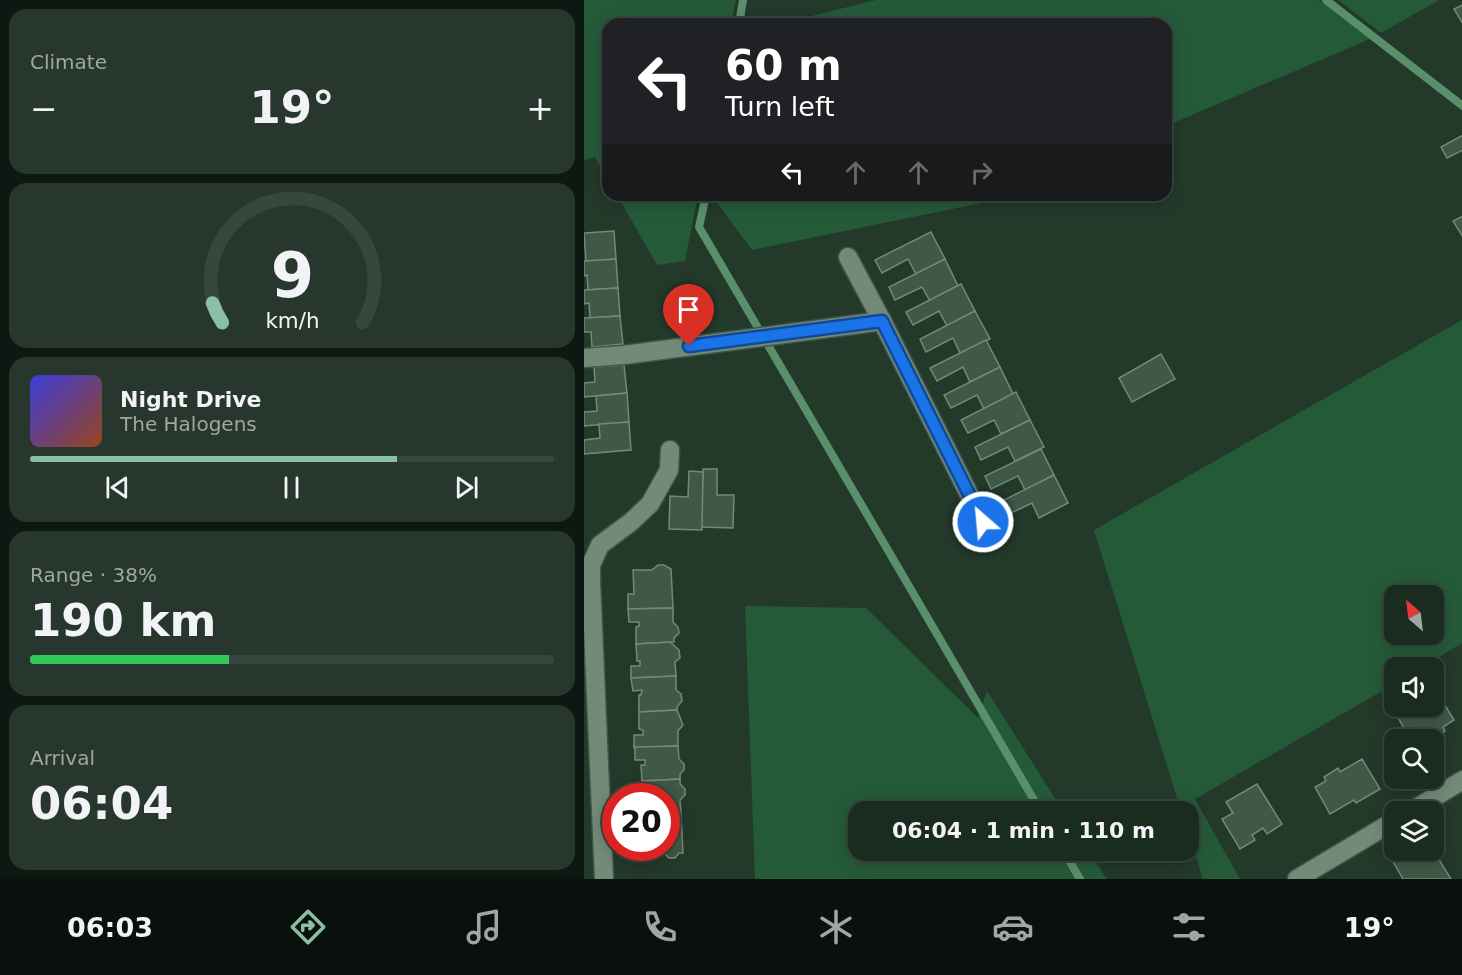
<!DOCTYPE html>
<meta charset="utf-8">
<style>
:root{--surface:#1a2b20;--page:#27372d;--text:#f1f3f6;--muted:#9fa7a5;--line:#38473e;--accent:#8abfa5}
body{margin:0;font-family:"DejaVu Sans",sans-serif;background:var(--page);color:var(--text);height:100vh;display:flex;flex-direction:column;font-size:22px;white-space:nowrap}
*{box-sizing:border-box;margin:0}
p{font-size:20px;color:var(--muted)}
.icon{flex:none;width:33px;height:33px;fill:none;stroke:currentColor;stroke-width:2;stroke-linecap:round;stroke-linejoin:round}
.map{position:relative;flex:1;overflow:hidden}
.details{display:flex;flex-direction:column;gap:9px;padding:9px;background:#0e1812;width:584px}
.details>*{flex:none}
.top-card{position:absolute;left:18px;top:18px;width:570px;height:183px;border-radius:18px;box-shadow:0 3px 15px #0003,0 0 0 2px var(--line);background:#202124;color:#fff;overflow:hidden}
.needle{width:39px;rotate:332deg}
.buttons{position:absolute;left:800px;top:585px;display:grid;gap:12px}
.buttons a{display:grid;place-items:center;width:60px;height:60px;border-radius:12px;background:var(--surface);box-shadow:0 3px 15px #0003,0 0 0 2px var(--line);font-size:30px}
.speed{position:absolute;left:18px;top:783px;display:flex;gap:12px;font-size:30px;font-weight:700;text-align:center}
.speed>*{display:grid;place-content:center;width:78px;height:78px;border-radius:50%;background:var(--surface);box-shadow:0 3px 15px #0003,0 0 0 2px var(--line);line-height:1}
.speed .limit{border:9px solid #d22;background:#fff;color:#111}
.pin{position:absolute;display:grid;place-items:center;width:51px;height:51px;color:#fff;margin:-62px -26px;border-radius:50% 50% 50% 0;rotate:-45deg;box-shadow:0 0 6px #0007}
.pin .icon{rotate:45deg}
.me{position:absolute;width:66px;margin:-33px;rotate:333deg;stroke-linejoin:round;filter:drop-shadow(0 0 4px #0008)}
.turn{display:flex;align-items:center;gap:21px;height:126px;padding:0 24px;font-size:27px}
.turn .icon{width:78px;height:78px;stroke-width:2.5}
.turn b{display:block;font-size:42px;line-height:51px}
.lanes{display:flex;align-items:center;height:57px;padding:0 24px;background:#0003;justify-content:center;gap:30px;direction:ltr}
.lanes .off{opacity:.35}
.big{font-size:45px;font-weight:600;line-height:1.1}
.details .widget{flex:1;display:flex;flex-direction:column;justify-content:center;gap:9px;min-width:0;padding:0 21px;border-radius:18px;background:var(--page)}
.details .dial{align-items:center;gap:0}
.dial svg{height:156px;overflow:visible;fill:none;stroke:var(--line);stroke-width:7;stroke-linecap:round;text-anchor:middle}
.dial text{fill:var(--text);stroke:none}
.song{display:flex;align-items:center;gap:18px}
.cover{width:72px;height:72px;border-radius:9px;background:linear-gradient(135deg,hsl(240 70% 55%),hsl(20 70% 35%))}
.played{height:6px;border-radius:3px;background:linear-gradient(90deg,var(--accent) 70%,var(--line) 70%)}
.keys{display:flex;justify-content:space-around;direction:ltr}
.heat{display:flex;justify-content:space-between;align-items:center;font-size:33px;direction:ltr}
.charge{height:9px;border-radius:4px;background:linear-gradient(90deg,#34c759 38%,var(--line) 0)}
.trip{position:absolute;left:264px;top:801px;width:351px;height:60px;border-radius:18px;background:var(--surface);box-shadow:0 3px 15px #0003,0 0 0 2px var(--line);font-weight:600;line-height:60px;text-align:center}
.tabs{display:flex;height:96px;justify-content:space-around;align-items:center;background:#0a110d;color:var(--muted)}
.tabs .icon{width:42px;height:42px}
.tabs .active{color:var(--accent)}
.tabs b{font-size:27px;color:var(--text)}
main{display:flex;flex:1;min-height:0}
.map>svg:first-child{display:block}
.green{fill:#255a39;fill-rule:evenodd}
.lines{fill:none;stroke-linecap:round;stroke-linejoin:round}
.stream{stroke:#5a8f6b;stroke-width:8}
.building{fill:#405847;stroke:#728a79;stroke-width:1.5}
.minor-casing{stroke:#425549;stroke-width:21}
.minor{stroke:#728b79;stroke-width:18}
.route-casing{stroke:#114b97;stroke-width:15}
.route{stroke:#1a73e8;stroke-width:10}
</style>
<main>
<section class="details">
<div class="widget"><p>Climate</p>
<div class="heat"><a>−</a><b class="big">19°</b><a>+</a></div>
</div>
<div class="widget dial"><svg viewBox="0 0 100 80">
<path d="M14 69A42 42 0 1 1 86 69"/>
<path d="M14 69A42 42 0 0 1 9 59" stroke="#8abfa5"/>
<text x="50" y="56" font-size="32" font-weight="700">9</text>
<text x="50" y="72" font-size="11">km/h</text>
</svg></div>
<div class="widget">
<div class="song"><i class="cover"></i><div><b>Night Drive</b><p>The Halogens</p></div></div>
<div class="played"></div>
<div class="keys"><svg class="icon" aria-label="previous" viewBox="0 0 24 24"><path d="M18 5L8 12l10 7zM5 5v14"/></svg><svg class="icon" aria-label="pause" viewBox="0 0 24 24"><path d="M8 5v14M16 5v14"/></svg><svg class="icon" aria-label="next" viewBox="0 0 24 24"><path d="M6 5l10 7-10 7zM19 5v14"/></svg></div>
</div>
<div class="widget"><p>Range · 38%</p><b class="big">190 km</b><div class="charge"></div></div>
<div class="widget"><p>Arrival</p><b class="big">06:04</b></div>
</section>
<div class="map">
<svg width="879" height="879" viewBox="0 0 879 879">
<rect width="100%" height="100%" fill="#23392a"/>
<g class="green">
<path d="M0,0h152l-5,24h-123v156l-13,-23 -11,3z"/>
<path d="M292,0h443l51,39 -204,87v-102h-387z"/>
<path d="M754,0h101l-58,33z"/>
<path d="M33,195h81l-13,66 -28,4z"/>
<path d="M131,195h291l-15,6 -239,49 -38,-51z"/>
<path d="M878,320v323l-40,24 -28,1v16l-199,115 45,80h-37l-14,-44 -1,-23 -7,-1 -87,-281zM810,596h39v38h-39z"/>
<path d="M161,606l121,2 112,110 9,-27 76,120 -205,1v38l230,1 19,28h-352z"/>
</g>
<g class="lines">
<g class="stream">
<path d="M742,0l137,106"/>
<path d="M155,24l4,-24"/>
<path d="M122,195l-7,32 342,585"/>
<path d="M479,850l17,29"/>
</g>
</g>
<g class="building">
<path d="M879,5v19l-9,-15z"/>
<path d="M879,135v15l-16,8 -6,-11z"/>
<path d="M879,216v21l-10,-16z"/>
<path d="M30,231l2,28 -30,3 -2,-29z"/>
<path d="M347,232l14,27 -29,15 -8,-15 -26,14 -7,-13z"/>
<path d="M32,259l2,29 -30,2 -1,-15 -3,1v-15z"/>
<path d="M361,259l13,27 -28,15 -8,-14 -27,13 -6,-13z"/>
<path d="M377,284l14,27 -28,15 -8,-15 -26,14 -7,-13z"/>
<path d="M34,288l2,28 -30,2 -1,-15 -5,1v-14z"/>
<path d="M391,311l15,28 -30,14 -7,-15 -27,14 -6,-13z"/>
<path d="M36,316l3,28 -31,3 -1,-15h-7v-14z"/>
<path d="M402,340l14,27 -30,15 -7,-15 -26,14 -7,-13z"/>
<path d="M577,354l14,25 -43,23 -13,-24z"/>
<path d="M40,365l3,28 -43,4v-14l11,-1 -1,-15z"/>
<path d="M416,367l13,27 -29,15 -7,-14 -26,13 -7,-13z"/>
<path d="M432,392l14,28 -29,14 -7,-14 -26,13 -7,-13z"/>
<path d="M43,393l2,29 -45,4v-14l13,-1 -1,-15z"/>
<path d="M446,420l14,27 -29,14 -7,-14 -27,13 -6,-13z"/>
<path d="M45,422l2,28 -47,4v-14l16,-2 -1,-14z"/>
<path d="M457,449l13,26 -29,15 -7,-14 -27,13 -6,-13z"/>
<path d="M119,469h14v26h17l-1,33 -32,-1z"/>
<path d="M105,471l14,1 -1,58 -33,-1 1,-33 18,1z"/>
<path d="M470,475l14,28 -29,15 -7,-15 -27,13 -7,-13z"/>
<path d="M74,565h6l7,4 2,39 -45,1v-15h6l-1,-24h19z"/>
<path d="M89,608v14l5,5 1,6 -5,5v4l-38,2v-17l3,-1v-4h-10l-1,-13z"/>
<path d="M86,642l9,8 1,8 -5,4 1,14 -45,2v-12h9v-5h-3l-1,-17z"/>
<path d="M92,676v14l5,4 1,7 -5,6v3l-38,2v-17h2l1,-5 -9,1 -2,-13z"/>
<path d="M856,697l14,23 -11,7 2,4 -13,9h-34v-8l6,-4 -7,-12 17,-10h19v-5z"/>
<path d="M93,710l6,15 -5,6v15l-44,2v-13h9v-5l-4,-1v-17z"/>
<path d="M94,746l1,13 5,5v6l-4,4v5l-38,2 -1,-16h4v-5h-10v-13z"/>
<path d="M778,759l18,30 -24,14 -2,-3 -24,14 -15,-27 11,-6 -2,-4 14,-9 2,4z"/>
<path d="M96,779v5l5,5v6l-5,5 1,13h-15v-17h-23l-1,-15z"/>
<path d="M673,784l25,40 -15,10 -4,-6 -11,7 3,5 -15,9 -18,-30 11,-6 -7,-11z"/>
<path d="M82,813h15l2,40h-4l-4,5h-6l-5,-5 -20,1v-6h22z"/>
<path d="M820,850h29l18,29h-48l-12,-21z"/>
</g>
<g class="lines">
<defs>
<g id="minor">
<path d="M264,257l34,64"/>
<path d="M0,358l40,-3 258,-34 101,201"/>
<path d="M0,575l7,7 13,297"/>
<path d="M7,582v-17l9,-20 31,-23 19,-18 19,-34 1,-20"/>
<path d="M826,812l53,-32"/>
<path d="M713,879l97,-58"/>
</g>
</defs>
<use href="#minor" class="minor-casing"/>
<use href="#minor" class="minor"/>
</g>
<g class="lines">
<defs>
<path id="route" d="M105,346l193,-25 101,201"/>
</defs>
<use href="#route" class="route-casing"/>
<use href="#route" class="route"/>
</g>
</svg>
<div class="buttons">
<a><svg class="needle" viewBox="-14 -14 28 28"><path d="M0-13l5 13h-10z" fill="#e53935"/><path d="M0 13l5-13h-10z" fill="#9fa7a5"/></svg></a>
<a><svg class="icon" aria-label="sound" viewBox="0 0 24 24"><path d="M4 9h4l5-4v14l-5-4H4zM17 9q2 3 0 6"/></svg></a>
<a><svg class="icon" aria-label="search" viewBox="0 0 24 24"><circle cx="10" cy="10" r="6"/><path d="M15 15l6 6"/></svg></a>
<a><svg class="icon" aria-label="layers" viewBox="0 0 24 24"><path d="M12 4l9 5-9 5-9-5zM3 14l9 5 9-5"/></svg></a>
</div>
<div class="speed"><div class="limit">20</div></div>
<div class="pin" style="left:105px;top:346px;background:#d93025"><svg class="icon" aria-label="arrive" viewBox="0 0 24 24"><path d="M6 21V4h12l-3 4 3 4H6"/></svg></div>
<svg class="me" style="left:399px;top:522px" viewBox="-20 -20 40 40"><circle r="17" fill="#1a73e8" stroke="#fff" stroke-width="3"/><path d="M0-11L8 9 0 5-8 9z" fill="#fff"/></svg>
<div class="trip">06:04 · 1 min · 110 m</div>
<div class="top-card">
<div class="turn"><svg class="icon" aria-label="left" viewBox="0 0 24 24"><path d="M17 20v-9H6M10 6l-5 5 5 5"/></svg><div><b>60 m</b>Turn left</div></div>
<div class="lanes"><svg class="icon" aria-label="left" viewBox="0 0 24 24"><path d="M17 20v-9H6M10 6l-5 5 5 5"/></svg><svg class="icon off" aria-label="ahead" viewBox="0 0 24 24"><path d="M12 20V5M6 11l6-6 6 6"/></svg><svg class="icon off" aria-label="ahead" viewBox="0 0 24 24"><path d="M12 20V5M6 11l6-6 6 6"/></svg><svg class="icon off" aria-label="right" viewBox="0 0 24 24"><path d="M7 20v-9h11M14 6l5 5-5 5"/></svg></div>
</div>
</div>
</main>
<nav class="tabs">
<b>06:03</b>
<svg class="icon active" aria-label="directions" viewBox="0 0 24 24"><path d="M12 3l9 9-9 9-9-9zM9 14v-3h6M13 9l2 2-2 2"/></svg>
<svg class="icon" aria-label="music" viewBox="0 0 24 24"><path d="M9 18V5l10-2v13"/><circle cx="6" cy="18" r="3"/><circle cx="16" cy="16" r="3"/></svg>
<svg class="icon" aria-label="phone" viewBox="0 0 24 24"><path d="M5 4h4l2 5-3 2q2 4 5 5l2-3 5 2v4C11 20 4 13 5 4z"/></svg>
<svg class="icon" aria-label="climate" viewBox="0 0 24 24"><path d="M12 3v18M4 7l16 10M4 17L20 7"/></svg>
<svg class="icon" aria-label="car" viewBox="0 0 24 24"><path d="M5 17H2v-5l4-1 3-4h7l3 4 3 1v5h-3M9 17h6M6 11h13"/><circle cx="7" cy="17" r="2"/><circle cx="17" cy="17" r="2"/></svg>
<svg class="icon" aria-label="filters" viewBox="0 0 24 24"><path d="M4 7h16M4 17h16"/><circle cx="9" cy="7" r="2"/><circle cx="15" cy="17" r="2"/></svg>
<b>19°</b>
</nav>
